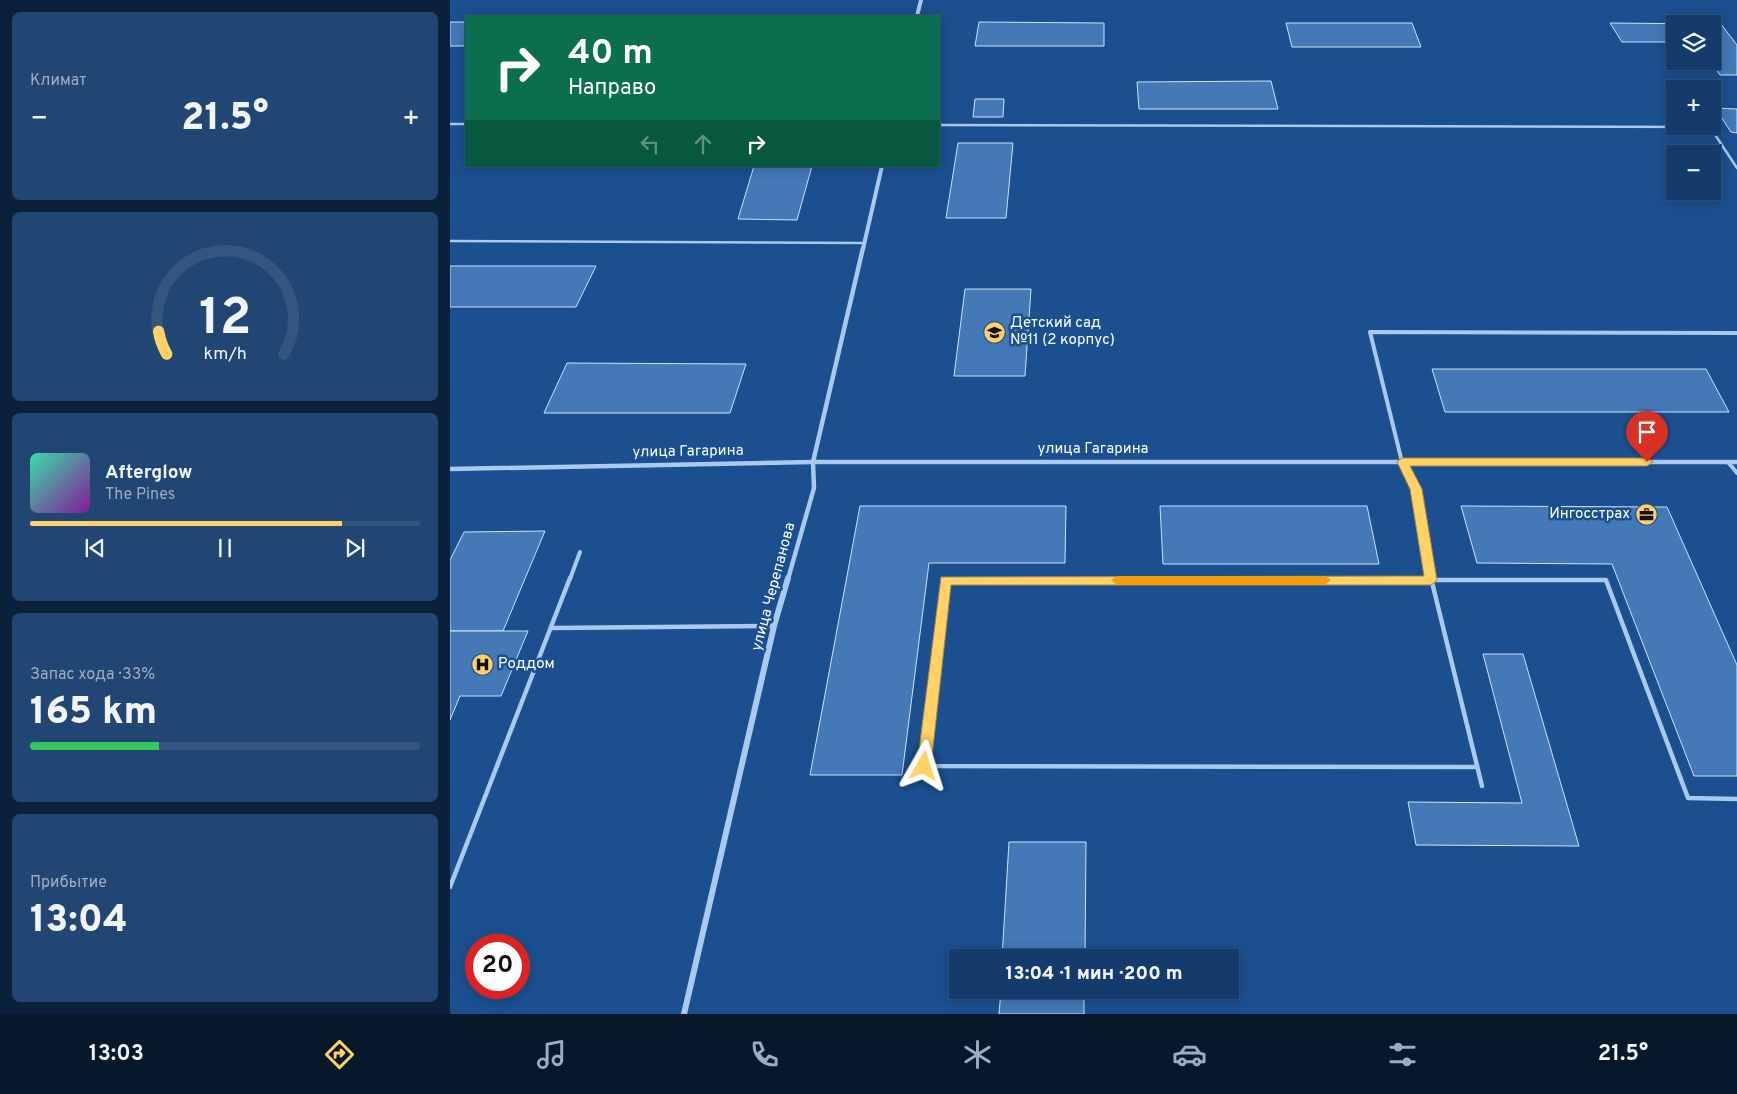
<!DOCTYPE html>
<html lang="ru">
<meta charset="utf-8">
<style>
:root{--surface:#143b6b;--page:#214673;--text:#f1f3f6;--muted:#9dadc1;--line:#33557e;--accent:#ffd166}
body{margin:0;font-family:Overpass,sans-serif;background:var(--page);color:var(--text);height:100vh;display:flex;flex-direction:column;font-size:19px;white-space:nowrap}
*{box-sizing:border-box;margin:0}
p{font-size:16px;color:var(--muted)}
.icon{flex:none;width:28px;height:28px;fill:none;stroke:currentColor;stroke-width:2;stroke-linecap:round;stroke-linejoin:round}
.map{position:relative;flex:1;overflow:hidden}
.panel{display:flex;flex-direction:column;gap:12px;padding:12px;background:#0b203b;width:450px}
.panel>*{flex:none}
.guide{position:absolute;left:15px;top:15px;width:475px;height:152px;border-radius:0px;box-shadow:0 2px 12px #0003,0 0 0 1px var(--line);background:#0b6e4f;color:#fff;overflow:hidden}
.tools{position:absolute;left:1216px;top:15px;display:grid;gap:10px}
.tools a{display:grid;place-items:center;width:55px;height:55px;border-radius:0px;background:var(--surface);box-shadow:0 2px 12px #0003,0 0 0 1px var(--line);font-size:25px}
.speed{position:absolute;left:15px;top:934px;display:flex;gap:10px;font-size:25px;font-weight:700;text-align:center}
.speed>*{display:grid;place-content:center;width:65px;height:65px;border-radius:50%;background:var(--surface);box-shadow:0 2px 12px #0003,0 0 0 1px var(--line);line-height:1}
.speed .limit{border:8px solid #d22;background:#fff;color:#111}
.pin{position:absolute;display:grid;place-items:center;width:42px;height:42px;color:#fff;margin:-51px -21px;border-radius:50% 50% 50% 0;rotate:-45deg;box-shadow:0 0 5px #0007}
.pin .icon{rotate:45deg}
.me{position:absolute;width:55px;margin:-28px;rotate:6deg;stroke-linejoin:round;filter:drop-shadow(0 0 4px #0008)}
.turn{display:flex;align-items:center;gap:18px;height:105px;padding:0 20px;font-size:22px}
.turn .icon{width:65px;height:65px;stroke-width:2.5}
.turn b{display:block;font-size:35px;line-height:42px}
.lanes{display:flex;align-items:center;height:48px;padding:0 20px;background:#0003;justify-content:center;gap:25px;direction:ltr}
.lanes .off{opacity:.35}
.big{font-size:38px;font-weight:800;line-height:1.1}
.panel .widget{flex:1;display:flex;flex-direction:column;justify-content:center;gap:8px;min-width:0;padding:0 18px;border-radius:8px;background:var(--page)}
.panel .dial{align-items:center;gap:0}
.dial svg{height:130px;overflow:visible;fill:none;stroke:var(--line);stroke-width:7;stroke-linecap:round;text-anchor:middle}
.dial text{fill:var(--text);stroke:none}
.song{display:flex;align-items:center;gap:15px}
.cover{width:60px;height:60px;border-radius:8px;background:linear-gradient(135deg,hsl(160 70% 55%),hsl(290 70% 35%))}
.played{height:5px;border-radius:2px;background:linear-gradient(90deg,var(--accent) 80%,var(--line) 80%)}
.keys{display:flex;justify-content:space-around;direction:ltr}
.heat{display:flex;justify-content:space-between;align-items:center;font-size:28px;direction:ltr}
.charge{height:8px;border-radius:4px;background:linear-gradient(90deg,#34c759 33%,var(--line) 0)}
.trip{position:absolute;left:499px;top:949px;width:290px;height:50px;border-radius:0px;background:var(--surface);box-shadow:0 2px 12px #0003,0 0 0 1px var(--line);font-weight:800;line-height:50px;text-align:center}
.menu{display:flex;height:80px;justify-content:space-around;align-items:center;background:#08182b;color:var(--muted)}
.menu .icon{width:35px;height:35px}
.menu .active{color:var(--accent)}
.menu b{font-size:22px;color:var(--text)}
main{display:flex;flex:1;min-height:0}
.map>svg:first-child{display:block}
.building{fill:#4478b7;stroke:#cfe3fa}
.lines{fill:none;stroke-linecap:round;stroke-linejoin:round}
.lane-far2{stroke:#a9c9ee;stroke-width:2.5}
.lane-far1{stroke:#a9c9ee;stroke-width:4}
.lane{stroke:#a9c9ee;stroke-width:4.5}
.street-far2{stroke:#a9c9ee;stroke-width:4}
.street-far1{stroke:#a9c9ee;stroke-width:4.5}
.street{stroke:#a9c9ee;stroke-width:6}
.route{fill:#ffd166;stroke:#a68842}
.slow{fill:#f59e0b}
.labels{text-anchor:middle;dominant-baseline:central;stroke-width:5;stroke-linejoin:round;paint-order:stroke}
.poi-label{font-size:15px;fill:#fff;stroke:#1b4f8f;text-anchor:start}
.street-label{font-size:15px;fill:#fff;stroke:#1b4f8f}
</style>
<main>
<section class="panel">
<div class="widget"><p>Климат</p>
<div class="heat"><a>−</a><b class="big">21.5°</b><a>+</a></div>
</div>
<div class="widget dial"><svg viewBox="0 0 100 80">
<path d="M14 69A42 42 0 1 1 86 69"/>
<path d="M14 69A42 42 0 0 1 9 55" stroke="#ffd166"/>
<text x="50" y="56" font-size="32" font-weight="700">12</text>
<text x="50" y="72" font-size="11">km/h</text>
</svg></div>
<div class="widget">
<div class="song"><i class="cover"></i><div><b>Afterglow</b><p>The Pines</p></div></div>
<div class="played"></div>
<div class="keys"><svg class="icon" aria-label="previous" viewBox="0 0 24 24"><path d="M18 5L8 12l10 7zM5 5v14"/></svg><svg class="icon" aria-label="pause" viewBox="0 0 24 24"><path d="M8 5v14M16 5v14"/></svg><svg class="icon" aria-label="next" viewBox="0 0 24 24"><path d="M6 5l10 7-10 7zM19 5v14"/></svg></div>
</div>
<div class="widget"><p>Запас хода · 33%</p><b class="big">165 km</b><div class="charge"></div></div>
<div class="widget"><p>Прибытие</p><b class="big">13:04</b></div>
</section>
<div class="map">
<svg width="1287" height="1014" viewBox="0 0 1287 1014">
<rect width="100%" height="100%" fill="#1b4f8f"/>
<g class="building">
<rect x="0" y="22" width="16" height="24"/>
<path d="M529,22l125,1v23h-129z"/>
<path d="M836,23h126l9,24h-129z"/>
<path d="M1160,23l111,1 16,21v30h-17l-10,-14h2v-37h-37v18h-53z"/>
<path d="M821,81l7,28h-139l-2,-27z"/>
<path d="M525,99h29l-1,18h-30z"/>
<path d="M1265,108l22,1v24l-6,-1z"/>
<path d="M508,143h55l-7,75h-60z"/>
<path d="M304,166h58l-15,54 -59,-1z"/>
<path d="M0,266h146l-20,41h-126z"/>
<path d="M515,289h66l-6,87h-71z"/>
<path d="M117,363l179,1 -16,49h-186z"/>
<path d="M982,369h274l23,43h-284z"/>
<path d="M410,506h206l-1,57h-136l-27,212h-92z"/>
<path d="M710,506h207l12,58h-216z"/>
<path d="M1011,506l206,1 70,158v111h-43l-82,-212 -135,-1z"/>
<path d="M95,531l-42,100h-53v-71l14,-28z"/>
<path d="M0,631h78l-27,65h-41l-10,24z"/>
<path d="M1033,654h40l56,192 -163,-1 -8,-43 114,1z"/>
<path d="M559,842h77l-1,116h-83z"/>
<path d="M551,990h83v24h-85z"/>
</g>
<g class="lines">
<g class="lane-far2">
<path d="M0,124h16"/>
<path d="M489,125l771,2 27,41"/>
<path d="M0,241l414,2"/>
</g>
<g class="lane-far1">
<path d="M1278,462l9,11"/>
<path d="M120,579l10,-27"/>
<path d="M981,579l-15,-90 -14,-27 -32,-130 367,1"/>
</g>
<g class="lane">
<path d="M981,578l51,208"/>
<path d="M101,628l223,-2"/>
<path d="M1027,767l-553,-1 21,-186h661l82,218 49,1"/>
<path d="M0,887l120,-309"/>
</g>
<g class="street-far2">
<path d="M467,16l4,-16"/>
<path d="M413,249l19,-83"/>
</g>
<g class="street-far1">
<path d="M0,469l363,-7h924"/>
<path d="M338,579l26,-91 -1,-26 50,-214"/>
</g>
<path class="street" d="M234,1014l90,-388 14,-48"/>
</g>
<path class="route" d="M952,458h245l6,4 -6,4h-237l12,23 15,91 -6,5h-480l-20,181 -2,4h-10l-2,-4 24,-189 483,-1 -14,-87 -13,-27z"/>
<path class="slow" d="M667,576h208l6,4 -6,5h-208l-6,-5z"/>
<defs>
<symbol id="school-disc" viewBox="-11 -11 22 22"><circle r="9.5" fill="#ffd166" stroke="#1b4f8f"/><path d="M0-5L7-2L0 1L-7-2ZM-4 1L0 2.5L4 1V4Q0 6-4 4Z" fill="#111"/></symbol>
<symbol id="office-disc" viewBox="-11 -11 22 22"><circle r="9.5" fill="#ffd166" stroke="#1b4f8f"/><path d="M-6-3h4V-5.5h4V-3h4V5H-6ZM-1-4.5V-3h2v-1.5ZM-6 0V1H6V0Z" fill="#111"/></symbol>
<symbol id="hospital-disc" viewBox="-11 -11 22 22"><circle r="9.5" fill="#ffd166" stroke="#1b4f8f"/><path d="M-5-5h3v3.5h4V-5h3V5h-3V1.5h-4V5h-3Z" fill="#111"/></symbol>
</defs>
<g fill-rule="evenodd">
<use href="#school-disc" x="532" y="320" width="25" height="25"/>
<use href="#office-disc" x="1184" y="502" width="25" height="25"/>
<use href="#hospital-disc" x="20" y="652" width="25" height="25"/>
</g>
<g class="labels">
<g class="poi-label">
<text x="560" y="323">Детский сад<tspan x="560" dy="17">№11 (2 корпус)</tspan></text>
<text x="1180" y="514" text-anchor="end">Ингосстрах</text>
<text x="48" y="664">Роддом</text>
</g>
<g class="street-label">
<text x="643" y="449">улица Гагарина</text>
<text transform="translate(238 452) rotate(-1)">улица Гагарина</text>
<text transform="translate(324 587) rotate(-75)">улица Черепанова</text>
</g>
</g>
</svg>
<div class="tools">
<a><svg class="icon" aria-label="layers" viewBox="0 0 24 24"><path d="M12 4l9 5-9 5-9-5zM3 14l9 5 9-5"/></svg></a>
<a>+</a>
<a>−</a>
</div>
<div class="speed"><div class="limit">20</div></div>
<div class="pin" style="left:1197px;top:462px;background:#d93025"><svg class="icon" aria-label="arrive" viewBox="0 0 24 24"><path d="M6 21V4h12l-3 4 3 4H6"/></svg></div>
<svg class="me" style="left:474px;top:766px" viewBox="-20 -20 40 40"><path d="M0-17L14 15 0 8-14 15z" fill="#ffd166" stroke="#fff" stroke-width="4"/></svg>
<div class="trip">13:04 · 1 мин · 200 m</div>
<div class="guide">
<div class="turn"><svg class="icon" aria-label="right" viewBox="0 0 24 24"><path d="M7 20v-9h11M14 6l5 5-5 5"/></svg><div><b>40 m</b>Направо</div></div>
<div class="lanes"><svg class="icon off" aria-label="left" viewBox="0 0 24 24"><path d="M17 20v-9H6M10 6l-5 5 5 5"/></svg><svg class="icon off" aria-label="ahead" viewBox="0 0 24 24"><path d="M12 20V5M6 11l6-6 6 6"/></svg><svg class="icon" aria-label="right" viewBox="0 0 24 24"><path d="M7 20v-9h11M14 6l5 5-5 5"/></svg></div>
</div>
</div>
</main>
<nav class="menu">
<b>13:03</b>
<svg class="icon active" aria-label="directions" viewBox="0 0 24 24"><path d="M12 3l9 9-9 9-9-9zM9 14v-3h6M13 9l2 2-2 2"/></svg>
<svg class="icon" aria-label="music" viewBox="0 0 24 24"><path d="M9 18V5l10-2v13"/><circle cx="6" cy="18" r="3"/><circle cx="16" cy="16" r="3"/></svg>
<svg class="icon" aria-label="phone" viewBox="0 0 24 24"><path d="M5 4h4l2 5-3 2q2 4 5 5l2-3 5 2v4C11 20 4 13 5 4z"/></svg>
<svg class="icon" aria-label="climate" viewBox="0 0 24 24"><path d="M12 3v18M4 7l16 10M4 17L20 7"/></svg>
<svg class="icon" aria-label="car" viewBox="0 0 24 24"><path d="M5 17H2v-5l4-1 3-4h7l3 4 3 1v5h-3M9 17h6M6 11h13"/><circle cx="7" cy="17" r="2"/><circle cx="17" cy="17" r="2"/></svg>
<svg class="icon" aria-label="filters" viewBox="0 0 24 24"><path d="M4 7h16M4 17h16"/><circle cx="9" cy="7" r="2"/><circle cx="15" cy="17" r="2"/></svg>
<b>21.5°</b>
</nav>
